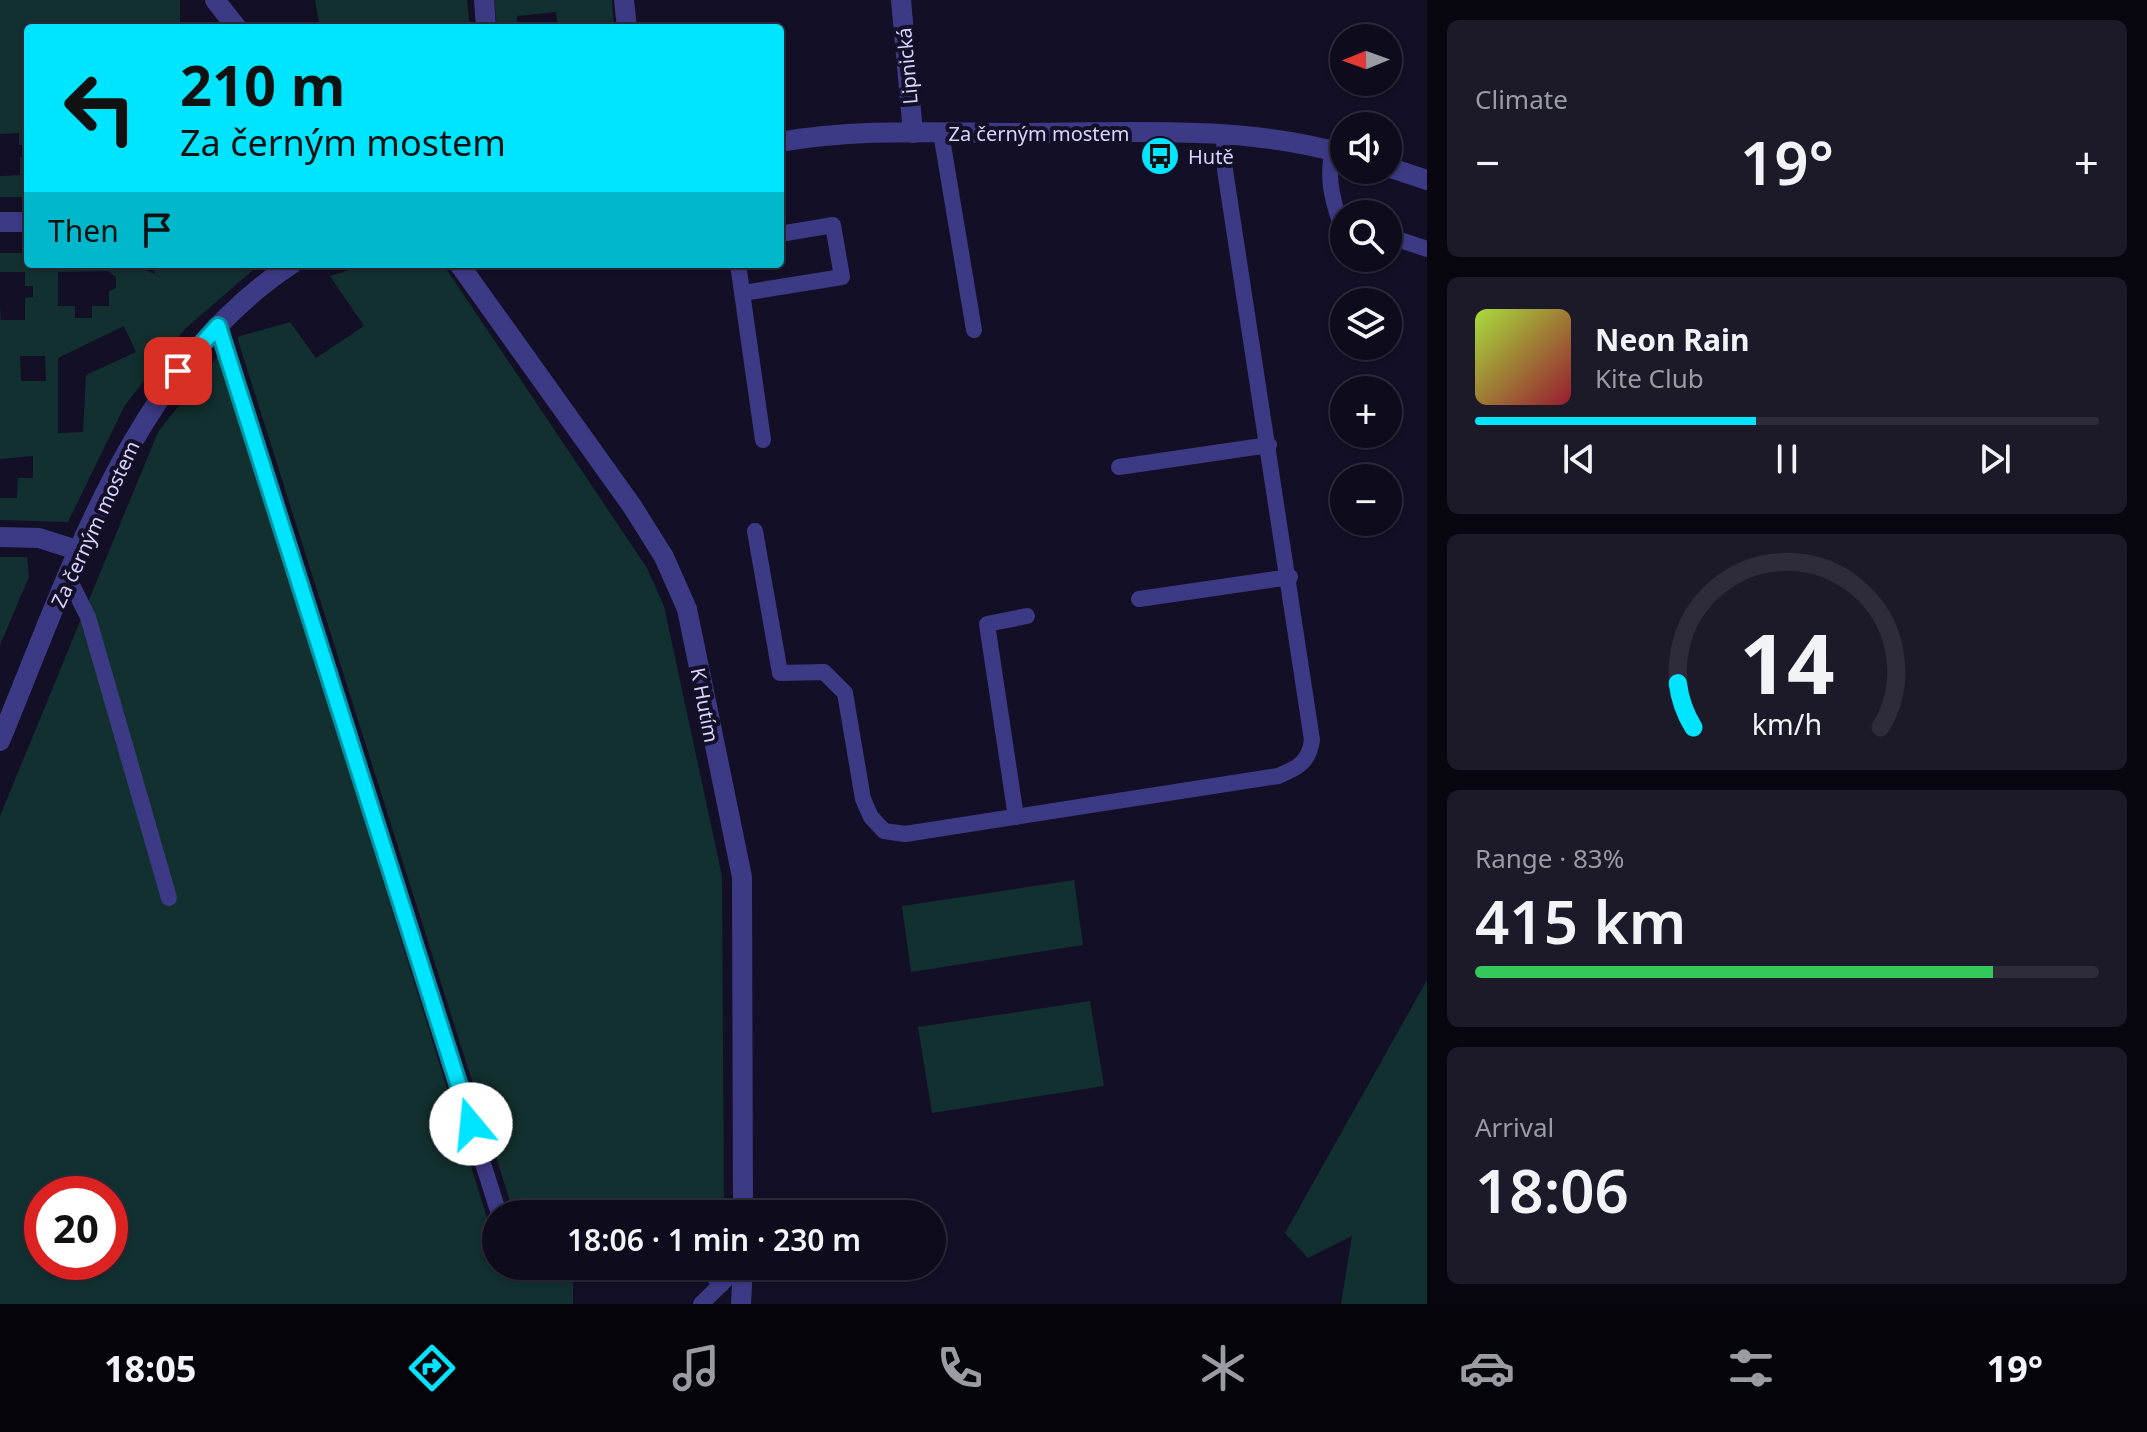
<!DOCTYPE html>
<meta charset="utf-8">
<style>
:root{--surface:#0e0b1c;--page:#1c1929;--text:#f1f3f6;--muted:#9b9ba3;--line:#2e2b3b;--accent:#00e5ff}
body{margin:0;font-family:"Noto Sans",sans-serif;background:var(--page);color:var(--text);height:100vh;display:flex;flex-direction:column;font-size:30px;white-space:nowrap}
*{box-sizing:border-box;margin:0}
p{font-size:26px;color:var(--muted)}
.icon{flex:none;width:44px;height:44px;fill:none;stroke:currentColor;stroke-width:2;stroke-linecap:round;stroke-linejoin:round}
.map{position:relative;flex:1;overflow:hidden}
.side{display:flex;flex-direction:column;gap:20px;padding:20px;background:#08060f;width:720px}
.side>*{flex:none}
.top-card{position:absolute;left:24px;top:24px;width:760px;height:244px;border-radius:8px;box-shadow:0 2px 6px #0004,0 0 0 2px var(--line);background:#00e5ff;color:#111;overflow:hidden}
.needle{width:52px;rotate:269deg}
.controls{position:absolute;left:1330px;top:24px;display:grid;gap:16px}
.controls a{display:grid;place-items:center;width:72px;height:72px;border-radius:50%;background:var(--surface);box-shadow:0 2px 6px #0004,0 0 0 2px var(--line);font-size:40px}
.speed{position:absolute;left:24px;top:1176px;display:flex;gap:16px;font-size:40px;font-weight:700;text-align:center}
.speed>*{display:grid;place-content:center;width:104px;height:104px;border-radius:50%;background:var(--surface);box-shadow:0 2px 6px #0004,0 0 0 2px var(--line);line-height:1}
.speed .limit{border:12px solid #d22;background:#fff;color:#111}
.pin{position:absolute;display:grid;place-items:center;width:68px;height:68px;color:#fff;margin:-34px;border-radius:16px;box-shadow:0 4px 12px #0006}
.me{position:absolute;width:88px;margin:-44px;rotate:343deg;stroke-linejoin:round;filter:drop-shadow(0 0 6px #0008)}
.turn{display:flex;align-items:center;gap:28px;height:168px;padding:0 24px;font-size:36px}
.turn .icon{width:104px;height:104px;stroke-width:2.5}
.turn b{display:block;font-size:56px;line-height:68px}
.then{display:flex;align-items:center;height:76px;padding:0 24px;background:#0003;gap:16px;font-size:30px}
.big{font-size:60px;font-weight:600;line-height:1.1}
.side .widget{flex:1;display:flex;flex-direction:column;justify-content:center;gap:12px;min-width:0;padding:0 28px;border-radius:12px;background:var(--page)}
.side .dial{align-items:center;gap:0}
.dial svg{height:208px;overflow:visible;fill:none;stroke:var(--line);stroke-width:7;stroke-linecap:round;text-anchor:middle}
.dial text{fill:var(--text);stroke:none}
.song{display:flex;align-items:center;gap:24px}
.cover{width:96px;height:96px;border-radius:12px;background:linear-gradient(135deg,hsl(80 70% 55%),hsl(350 70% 35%))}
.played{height:8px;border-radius:4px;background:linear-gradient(90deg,var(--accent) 45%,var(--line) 45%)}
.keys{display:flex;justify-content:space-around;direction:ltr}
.heat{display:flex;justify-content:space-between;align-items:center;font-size:44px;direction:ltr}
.charge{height:12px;border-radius:6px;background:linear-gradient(90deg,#34c759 83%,var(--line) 0)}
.trip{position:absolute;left:482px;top:1200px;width:464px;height:80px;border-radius:40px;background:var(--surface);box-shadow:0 2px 6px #0004,0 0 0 2px var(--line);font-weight:600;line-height:80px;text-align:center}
.tabs{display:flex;height:128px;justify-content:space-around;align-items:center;background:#06040b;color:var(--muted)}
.tabs .icon{width:56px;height:56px}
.tabs .on{color:var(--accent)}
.tabs b{font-size:36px;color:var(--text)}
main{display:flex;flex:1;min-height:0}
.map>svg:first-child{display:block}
.green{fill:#12302f;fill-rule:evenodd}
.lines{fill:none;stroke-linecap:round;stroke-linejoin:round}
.service{stroke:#3d3a85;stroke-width:16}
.minor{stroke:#3d3a85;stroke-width:20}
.tertiary{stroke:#3d3a85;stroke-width:20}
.route-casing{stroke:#0095a6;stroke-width:20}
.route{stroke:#00e5ff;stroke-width:14}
.labels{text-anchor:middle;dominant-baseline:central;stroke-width:8;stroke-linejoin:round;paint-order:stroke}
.street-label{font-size:20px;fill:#d9d4ff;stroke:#130f26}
.poi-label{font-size:20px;fill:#d9d4ff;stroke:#130f26;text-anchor:start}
</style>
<main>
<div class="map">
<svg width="1427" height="1304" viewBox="0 0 1427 1304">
<rect width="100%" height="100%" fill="#130f26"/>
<g class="green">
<path d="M0,0h180v28h-83l-1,-6 -68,6v169h-28v-21l20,-1v-18h7v-11l-8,-1v-12l-19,1z"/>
<path d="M315,0h152l3,28h-150z"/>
<path d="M494,0h118l2,28h-56l-2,-16 -39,4 1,12h-21z"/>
<path d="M0,253h28v11h104l23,10 -4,-10h109l-74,64 -61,77 -57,117 -68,-2v-22h17l1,-20h15v-22l-33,3v-151l1,12h24v-22l8,-1v-11h-8v-14h-25zM108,271l8,6v11l-7,3v15h-17v12h-17v-12h-17v-34zM124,326l12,26 -50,23 -3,57 -25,1v-75zM20,356h25l1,25h-25z"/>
<path d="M368,264h75l204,304 17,38 58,270 2,338h-210l-277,-877 53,-15 26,36 48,-32 -34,-50z"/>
<path d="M220,353l276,894v19h77v38h-573v-488l158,-384zM42,1194h68v68h-68z"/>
<path d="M0,557h27l2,20 -29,68z"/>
<path d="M1074,880l9,65 -172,27 -9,-66z"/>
<path d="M1427,980v324h-86l11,-68 -44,22 -23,-25z"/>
<path d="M1090,1001l14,85 -172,27 -14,-86z"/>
</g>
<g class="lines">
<g class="service">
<path d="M941,133l33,197"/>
<path d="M1333,150c-6,25 -2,45 6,69l5,2"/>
<path d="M1388,236l39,13"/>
<path d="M738,264l25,176"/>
<path d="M743,293l99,-16 -9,-52 -53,9"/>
<path d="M218,326l281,888"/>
<path d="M1119,467l150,-22"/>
<path d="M755,531l25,142 44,-1 21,21 18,106 8,18 13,14 21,3 373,-58c20,-8 31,-14 34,-36l-87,-570 -1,-35"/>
<path d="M68,577l20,40 81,281"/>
<path d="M1139,599l151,-22"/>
<path d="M1016,817l-29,-193 40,-8"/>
<path d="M705,1266l16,19"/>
<path d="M701,1304l39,-38"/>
</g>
<g class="minor">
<path d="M484,0l2,28"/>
<path d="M624,0l3,28"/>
<path d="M901,0l12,133"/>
<path d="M0,222h28"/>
<path d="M459,264l173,242 32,51 23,52 55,268 1,337"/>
<path d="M0,537l39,1 41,13"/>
<path d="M0,741c70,-168 133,-373 292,-477"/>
<path d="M741,1304l2,-38"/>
</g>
<g class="tertiary">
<path d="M215,0l22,28"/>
<path d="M780,142c77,-14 159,-9 237,-9 108,0 222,-9 327,21"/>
<path d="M1388,167l39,13"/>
</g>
</g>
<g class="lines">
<defs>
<path id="route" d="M178,371l40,-45 253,798"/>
</defs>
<use href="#route" class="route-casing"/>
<use href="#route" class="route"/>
</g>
<defs>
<symbol id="bus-disc" viewBox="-11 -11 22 22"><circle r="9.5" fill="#00e5ff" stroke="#130f26"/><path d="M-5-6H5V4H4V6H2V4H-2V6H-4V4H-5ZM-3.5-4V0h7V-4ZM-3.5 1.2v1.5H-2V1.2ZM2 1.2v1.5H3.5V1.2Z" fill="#111"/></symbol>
</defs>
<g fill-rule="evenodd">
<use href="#bus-disc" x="1138" y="134" width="44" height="44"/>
</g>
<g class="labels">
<g class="street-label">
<text transform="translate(907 66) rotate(-95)">Lipnická</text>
<text x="1039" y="133">Za černým mostem</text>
<text transform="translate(95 524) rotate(-65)">Za černým mostem</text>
<text transform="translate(705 705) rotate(79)">K Hutím</text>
</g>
<g class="poi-label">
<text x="1188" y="156">Hutě</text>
</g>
</g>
</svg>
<div class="controls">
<a><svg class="needle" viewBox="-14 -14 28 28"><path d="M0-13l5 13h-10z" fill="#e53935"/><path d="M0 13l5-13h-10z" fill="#9b9ba3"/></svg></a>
<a><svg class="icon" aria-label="sound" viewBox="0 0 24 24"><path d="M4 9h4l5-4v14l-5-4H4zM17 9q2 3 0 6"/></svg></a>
<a><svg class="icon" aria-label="search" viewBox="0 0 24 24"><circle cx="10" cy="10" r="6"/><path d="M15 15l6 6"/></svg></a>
<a><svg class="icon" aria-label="layers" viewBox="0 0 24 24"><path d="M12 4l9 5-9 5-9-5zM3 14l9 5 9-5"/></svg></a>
<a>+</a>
<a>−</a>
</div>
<div class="speed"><div class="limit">20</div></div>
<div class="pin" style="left:178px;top:371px;background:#d93025"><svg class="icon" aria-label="arrive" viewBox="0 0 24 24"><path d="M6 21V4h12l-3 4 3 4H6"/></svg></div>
<svg class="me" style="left:471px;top:1124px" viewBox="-20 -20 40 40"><circle r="19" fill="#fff"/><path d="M0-13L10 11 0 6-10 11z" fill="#00e5ff"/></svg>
<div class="trip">18:06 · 1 min · 230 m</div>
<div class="top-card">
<div class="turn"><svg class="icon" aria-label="left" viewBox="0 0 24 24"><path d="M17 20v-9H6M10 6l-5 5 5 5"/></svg><div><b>210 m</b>Za černým mostem</div></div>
<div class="then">Then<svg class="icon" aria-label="arrive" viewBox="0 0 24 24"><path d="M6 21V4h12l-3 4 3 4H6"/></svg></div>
</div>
</div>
<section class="side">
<div class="widget"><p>Climate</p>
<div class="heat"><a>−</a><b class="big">19°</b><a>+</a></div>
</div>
<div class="widget">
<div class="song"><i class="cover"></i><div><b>Neon Rain</b><p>Kite Club</p></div></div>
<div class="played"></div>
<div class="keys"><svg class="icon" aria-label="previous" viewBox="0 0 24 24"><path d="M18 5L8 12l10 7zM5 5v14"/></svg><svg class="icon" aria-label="pause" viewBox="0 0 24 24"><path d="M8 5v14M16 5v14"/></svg><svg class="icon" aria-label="next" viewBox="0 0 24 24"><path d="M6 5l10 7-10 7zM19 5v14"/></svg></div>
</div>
<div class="widget dial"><svg viewBox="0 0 100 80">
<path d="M14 69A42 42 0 1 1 86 69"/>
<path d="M14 69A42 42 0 0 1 8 52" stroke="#00e5ff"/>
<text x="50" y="56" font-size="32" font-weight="700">14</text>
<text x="50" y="72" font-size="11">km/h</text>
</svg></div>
<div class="widget"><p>Range · 83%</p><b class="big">415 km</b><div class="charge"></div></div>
<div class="widget"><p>Arrival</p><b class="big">18:06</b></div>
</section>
</main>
<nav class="tabs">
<b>18:05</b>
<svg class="icon on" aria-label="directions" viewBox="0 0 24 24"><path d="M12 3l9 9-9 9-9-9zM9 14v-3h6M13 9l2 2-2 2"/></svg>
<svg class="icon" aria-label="music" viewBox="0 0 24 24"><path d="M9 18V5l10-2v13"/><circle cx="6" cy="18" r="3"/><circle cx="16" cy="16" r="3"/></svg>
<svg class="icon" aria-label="phone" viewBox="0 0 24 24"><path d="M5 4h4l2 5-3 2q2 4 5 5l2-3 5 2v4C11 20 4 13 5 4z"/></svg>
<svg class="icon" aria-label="climate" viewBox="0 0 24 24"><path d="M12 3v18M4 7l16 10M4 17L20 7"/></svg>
<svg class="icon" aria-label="car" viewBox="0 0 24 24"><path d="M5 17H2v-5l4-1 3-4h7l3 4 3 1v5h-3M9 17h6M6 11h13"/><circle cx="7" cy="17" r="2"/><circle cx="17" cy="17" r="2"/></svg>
<svg class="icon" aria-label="filters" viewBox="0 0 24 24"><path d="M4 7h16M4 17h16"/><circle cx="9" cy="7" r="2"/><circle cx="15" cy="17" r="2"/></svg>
<b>19°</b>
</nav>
